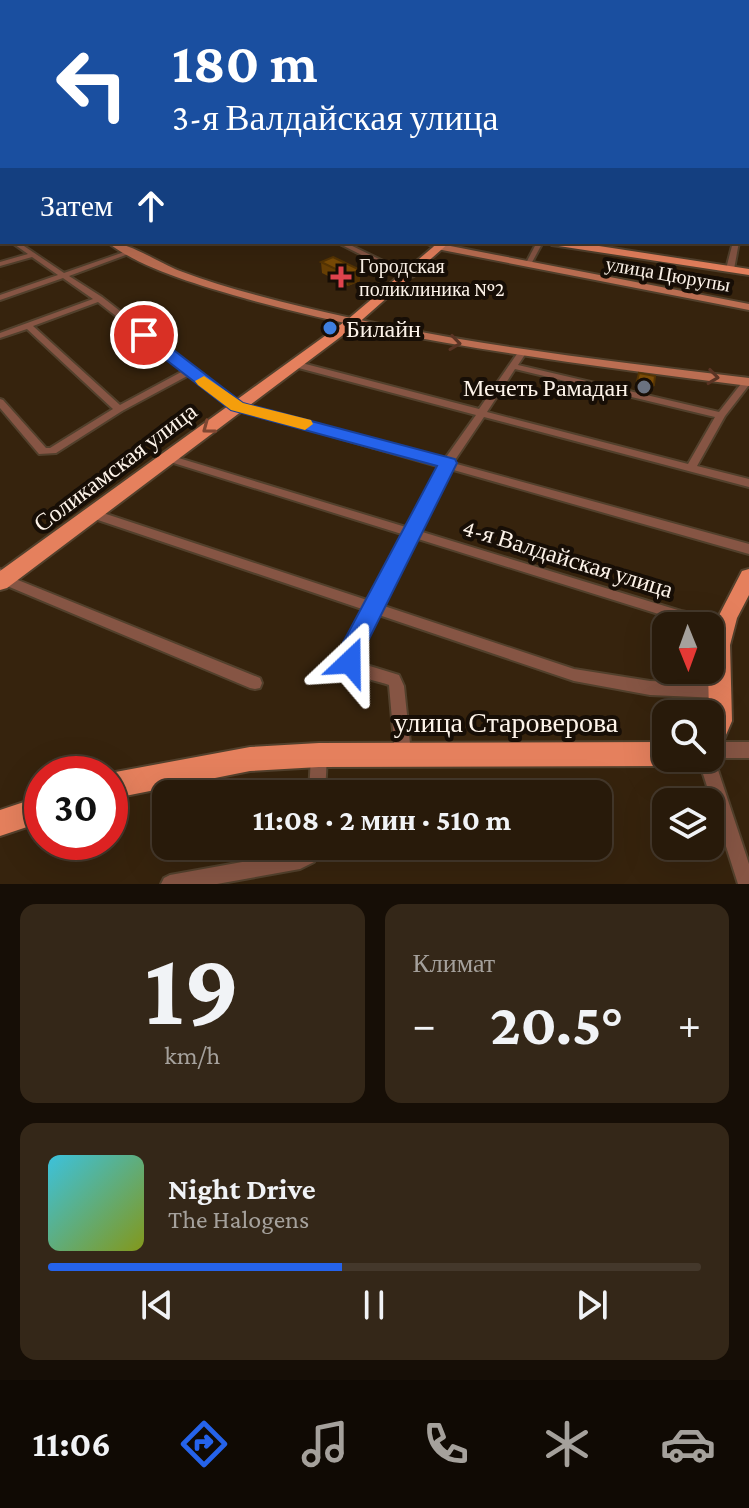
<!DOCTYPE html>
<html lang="ru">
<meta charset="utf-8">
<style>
:root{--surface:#281a0a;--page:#342718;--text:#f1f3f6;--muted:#a5a19c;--line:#44382b;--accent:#2563eb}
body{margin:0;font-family:"Crimson Pro",serif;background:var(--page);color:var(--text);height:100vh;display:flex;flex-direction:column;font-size:30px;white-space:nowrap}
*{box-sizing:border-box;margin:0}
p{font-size:26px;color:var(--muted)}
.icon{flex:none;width:44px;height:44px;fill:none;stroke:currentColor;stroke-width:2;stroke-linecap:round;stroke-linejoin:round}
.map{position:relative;height:884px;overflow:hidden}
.side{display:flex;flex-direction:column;gap:20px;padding:20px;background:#160e06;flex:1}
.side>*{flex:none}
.hud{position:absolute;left:0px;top:0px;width:750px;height:244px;box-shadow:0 8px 32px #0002,0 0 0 2px var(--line);background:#1a4fa0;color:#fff;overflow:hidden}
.needle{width:52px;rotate:179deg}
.controls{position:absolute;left:652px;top:612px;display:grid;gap:16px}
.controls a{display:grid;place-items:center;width:72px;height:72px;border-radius:16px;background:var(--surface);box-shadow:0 8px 32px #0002,0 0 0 2px var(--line);font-size:40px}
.speed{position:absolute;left:24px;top:756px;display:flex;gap:16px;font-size:40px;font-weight:700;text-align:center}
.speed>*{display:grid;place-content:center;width:104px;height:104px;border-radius:50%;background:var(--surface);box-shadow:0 8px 32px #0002,0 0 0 2px var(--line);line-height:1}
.speed .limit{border:12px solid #d22;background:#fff;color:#111}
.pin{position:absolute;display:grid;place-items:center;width:68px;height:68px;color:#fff;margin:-34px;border:4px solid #fff;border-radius:50%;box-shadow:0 2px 8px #0007}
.me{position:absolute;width:88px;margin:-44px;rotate:23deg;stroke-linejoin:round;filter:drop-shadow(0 0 6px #0008)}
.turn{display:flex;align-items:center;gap:28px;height:168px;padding:0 40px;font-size:36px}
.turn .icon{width:104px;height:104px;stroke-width:2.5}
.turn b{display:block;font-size:56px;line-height:68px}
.then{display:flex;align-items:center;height:76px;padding:0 40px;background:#0003;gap:16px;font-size:30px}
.big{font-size:60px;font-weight:700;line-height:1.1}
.side .tile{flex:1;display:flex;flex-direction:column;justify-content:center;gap:12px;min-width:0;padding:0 28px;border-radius:16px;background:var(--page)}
.side .dial{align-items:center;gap:0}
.dial b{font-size:104px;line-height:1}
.song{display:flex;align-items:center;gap:24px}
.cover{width:96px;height:96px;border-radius:12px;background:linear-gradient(135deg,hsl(190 70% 55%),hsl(70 70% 35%))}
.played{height:8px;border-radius:4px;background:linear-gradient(90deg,var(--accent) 45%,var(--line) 45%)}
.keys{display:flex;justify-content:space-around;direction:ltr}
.heat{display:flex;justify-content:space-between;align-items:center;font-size:44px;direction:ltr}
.side .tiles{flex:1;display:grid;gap:20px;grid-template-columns:1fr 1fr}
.tile:last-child{grid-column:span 2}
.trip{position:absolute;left:152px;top:780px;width:460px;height:80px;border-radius:16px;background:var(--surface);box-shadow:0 8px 32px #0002,0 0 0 2px var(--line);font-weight:700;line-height:80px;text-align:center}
.tabs{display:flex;height:128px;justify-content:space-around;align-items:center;background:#100a04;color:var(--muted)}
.tabs .icon{width:56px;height:56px}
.tabs .selected{color:var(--accent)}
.tabs b{font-size:36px;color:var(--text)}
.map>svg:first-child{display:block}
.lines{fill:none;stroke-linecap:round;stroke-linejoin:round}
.street-casing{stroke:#52402c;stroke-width:4}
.secondary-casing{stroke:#52402c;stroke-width:4}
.primary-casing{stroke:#52402c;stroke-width:4}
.street{fill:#865544;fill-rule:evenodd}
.secondary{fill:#bb6e52;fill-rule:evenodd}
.primary{fill:#e5805d;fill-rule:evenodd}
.wall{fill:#694005}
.shaded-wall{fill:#553404}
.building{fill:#7a4b06;stroke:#553404;stroke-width:2}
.oneway{stroke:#593424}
.oneway2{stroke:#7e4732}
.route{fill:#2563eb;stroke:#184099;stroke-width:2}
.slow{fill:#f59e0b}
.health-dot{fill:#e0444e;stroke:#170e06;stroke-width:3}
.shop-dot{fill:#3f7fe0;stroke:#170e06;stroke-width:3}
.worship-dot{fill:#6b7280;stroke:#170e06;stroke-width:3}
.labels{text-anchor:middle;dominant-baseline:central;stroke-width:8;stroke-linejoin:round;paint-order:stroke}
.far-poi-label{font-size:20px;fill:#fdf3e9;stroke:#170e06;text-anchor:start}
.far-street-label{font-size:20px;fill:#fdf3e9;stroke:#170e06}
.poi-label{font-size:24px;fill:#fdf3e9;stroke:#170e06;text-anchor:start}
.street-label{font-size:24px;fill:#fdf3e9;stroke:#170e06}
.near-street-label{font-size:28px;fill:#fdf3e9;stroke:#170e06}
</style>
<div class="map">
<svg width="749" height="884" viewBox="0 0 749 884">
<rect width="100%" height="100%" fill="#36230d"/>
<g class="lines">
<defs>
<g id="street">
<rect x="0" y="99" width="2" height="3"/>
<rect x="0" y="108" width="2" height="2"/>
<rect x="0" y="123" width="2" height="3"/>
<rect x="748" y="152" width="1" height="4"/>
<rect x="748" y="177" width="1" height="4"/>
<rect x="0" y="179" width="2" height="4"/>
<path d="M748,201h1l-1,7z"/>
<rect x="748" y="213" width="1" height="4"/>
<path d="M0,230l2,1v4l-2,-1z"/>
<path d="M748,234h1l-1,5z"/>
<path d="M11,242h7l46,31 63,-22h4v2l-62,23 33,21 138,107 204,56 32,-45 -185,-49 -1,-2 4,-3 185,48 40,-58 3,-1 4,3 -8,12 201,47 25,-32h5v5l-24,31 -28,50 52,13v8l-265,-70 -31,46 296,81v10l-299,-85 -31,62 262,80 5,1 2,4 -2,4 -5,1 -266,-83 -34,67 193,64 76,12 70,3 5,2 2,5 -2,5 -5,2 -70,-3 -76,-14 -198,-67 -19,38v8l3,3 39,12 5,11 7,67 -3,5 -5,3 -5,-3 -3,-5 -6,-68c-11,-4 -26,-6 -37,-12 -22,-13 5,-47 13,-63l-276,-93 -2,-3 2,-3h8l273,90 35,-66 -241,-75 -1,-2 5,-3 4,1 237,72 32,-61 -207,-59 -43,-34 -69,37 -66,42 -17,1 -39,-46v-9l3,1 43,48h4l63,-39 -86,-80 -27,9v-5l93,-34 -30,-21 -63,22v-5l58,-20 -26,-18 -32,9v-4l28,-8zM98,302l87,68 -65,35 -87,-79zM515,369l200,48 -27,47 -201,-52z"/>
<path d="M336,242h8l70,34 -7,2z"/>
<path d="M422,242h9l12,5 -3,2z"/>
<path d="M537,242h6l-13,24h-4l-1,-1z"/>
<path d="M733,242h6l-5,27 -4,2 -4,-2z"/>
<path d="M0,569l4,2 4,5 252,102 2,5 -2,5 -5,1 -5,-1 -250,-105z"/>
<path d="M710,742h39v16h-35l35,106v20h-11l-40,-126h12z"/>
<path d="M319,748l5,3 3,5 -2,38h-16l2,-38 3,-5z"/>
<path d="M304,846h17l-7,16 -14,7 -83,15h-56l3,-6 6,-3 128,-23 4,-2z"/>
</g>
<g id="secondary">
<rect x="0" y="171" width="2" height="5"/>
<path d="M107,242c22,0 52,21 73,29 40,15 82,26 123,36 147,36 297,53 446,71v8c-169,-22 -337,-42 -502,-87 -42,-12 -106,-30 -140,-57z"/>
<path d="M440,244l309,60v6l-312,-61v-4z"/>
</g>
<g id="primary">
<path d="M439,242h11l-95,84 -348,262 -7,2v-19l347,-251z"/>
<path d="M547,242h26l176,27v6l-197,-30z"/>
<path d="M749,569v26l-12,23 -7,27 2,76 -13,30 -9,4 -2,-85h2v-33l3,-10 29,-56z"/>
<path d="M666,742v16h11l-2,5 -9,3 -347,1 -69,4 -140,28v-26l140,-26 69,-4z"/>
<path d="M42,796v26l-42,14v-26z"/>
</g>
</defs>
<use href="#street" class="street-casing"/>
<use href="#secondary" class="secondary-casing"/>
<use href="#primary" class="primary-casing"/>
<use href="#street" class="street"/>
<use href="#secondary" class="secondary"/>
<use href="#primary" class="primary"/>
</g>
<g class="wall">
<path d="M321,262l39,19 -12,5 -26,-13z"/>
<path d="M639,373l15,12 -3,8 -16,-4z"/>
</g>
<path class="shaded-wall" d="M360,270v11l-12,5v-11z"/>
<g class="building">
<path d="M333,257l27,13 -12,5 -27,-13z"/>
<path d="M639,373l16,3 -1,9 -17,-4z"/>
</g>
<defs><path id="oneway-chevron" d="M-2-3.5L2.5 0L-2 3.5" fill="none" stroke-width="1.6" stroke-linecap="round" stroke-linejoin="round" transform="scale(2)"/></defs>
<g class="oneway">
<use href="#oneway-chevron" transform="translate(455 343) rotate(8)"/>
<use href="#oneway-chevron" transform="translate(713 377) rotate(7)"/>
</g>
<use class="oneway2" href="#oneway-chevron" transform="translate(208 428) rotate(143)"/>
<linearGradient id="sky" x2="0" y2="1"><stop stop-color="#1e1307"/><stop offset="0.44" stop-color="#4c4540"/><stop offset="1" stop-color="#4c4540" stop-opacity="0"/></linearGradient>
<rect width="749" height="220" fill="url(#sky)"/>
<path class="route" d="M139,332h11l93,71 212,56 2,4 -95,190 -3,17 -9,3 -9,-3 -3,-18 99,-186 -206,-56 -92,-71z"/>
<path class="slow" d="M204,376l39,27 68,17 2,4 -8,6 -74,-20 -33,-25 -3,-4z"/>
<path class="health-dot" d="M337 265h8v8h8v8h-8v8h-8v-8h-8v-8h8z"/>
<circle class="shop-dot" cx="330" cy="328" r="8"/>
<circle class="worship-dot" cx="644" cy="387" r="8"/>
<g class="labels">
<g class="far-poi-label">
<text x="359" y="266">Городская<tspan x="359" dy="23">поликлиника №2</tspan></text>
</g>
<g class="far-street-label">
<text transform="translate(668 274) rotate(10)">улица Цюрупы</text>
</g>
<g class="poi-label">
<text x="346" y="328">Билайн</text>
<text x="628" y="387" text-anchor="end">Мечеть Рамадан</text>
</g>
<g class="street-label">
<text transform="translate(115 467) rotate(-37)">Соликамская улица</text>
<text transform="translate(568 558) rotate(17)">4-я Валдайская улица</text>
</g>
<g class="near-street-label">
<text x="506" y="722">улица Староверова</text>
</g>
</g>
</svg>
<div class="controls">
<a><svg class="needle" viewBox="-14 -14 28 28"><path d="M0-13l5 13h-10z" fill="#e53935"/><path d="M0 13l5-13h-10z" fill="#a5a19c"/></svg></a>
<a><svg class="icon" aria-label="search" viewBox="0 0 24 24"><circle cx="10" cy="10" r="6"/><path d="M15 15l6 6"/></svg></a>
<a><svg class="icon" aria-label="layers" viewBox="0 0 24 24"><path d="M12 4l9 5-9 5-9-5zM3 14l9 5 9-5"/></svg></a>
</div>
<div class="speed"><div class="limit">30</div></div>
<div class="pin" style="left:144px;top:335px;background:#d93025"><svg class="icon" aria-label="arrive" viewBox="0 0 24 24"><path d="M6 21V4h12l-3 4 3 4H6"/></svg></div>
<svg class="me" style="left:350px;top:662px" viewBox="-20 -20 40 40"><path d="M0-17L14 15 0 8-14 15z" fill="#2563eb" stroke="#fff" stroke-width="4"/></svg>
<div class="trip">11:08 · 2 мин · 510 m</div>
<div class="hud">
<div class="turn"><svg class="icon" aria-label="left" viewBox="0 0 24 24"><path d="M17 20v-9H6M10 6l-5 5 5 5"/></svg><div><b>180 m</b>3-я Валдайская улица</div></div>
<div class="then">Затем<svg class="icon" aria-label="ahead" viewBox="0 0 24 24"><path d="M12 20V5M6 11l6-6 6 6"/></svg></div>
</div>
</div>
<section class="side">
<div class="tiles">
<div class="tile dial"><b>19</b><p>km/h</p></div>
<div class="tile"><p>Климат</p>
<div class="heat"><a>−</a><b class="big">20.5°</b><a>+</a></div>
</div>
<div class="tile">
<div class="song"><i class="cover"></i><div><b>Night Drive</b><p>The Halogens</p></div></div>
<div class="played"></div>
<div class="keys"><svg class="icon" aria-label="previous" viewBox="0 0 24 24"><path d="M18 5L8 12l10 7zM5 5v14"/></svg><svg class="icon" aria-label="pause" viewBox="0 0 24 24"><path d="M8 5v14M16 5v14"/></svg><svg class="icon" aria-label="next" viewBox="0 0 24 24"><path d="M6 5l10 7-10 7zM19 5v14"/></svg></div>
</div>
</div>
</section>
<nav class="tabs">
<b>11:06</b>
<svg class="icon selected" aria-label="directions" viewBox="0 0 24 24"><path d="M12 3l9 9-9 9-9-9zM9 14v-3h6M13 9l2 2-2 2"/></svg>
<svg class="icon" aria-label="music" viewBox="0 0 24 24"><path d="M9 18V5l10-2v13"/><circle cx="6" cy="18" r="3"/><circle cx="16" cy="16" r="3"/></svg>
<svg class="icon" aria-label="phone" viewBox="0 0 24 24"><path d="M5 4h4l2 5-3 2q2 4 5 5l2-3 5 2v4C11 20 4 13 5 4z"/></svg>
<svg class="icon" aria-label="climate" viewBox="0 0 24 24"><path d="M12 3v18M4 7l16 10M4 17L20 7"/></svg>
<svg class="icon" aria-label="car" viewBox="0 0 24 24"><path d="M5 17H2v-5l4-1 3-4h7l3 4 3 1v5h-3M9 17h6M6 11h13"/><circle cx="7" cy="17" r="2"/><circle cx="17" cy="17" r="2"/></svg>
</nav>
